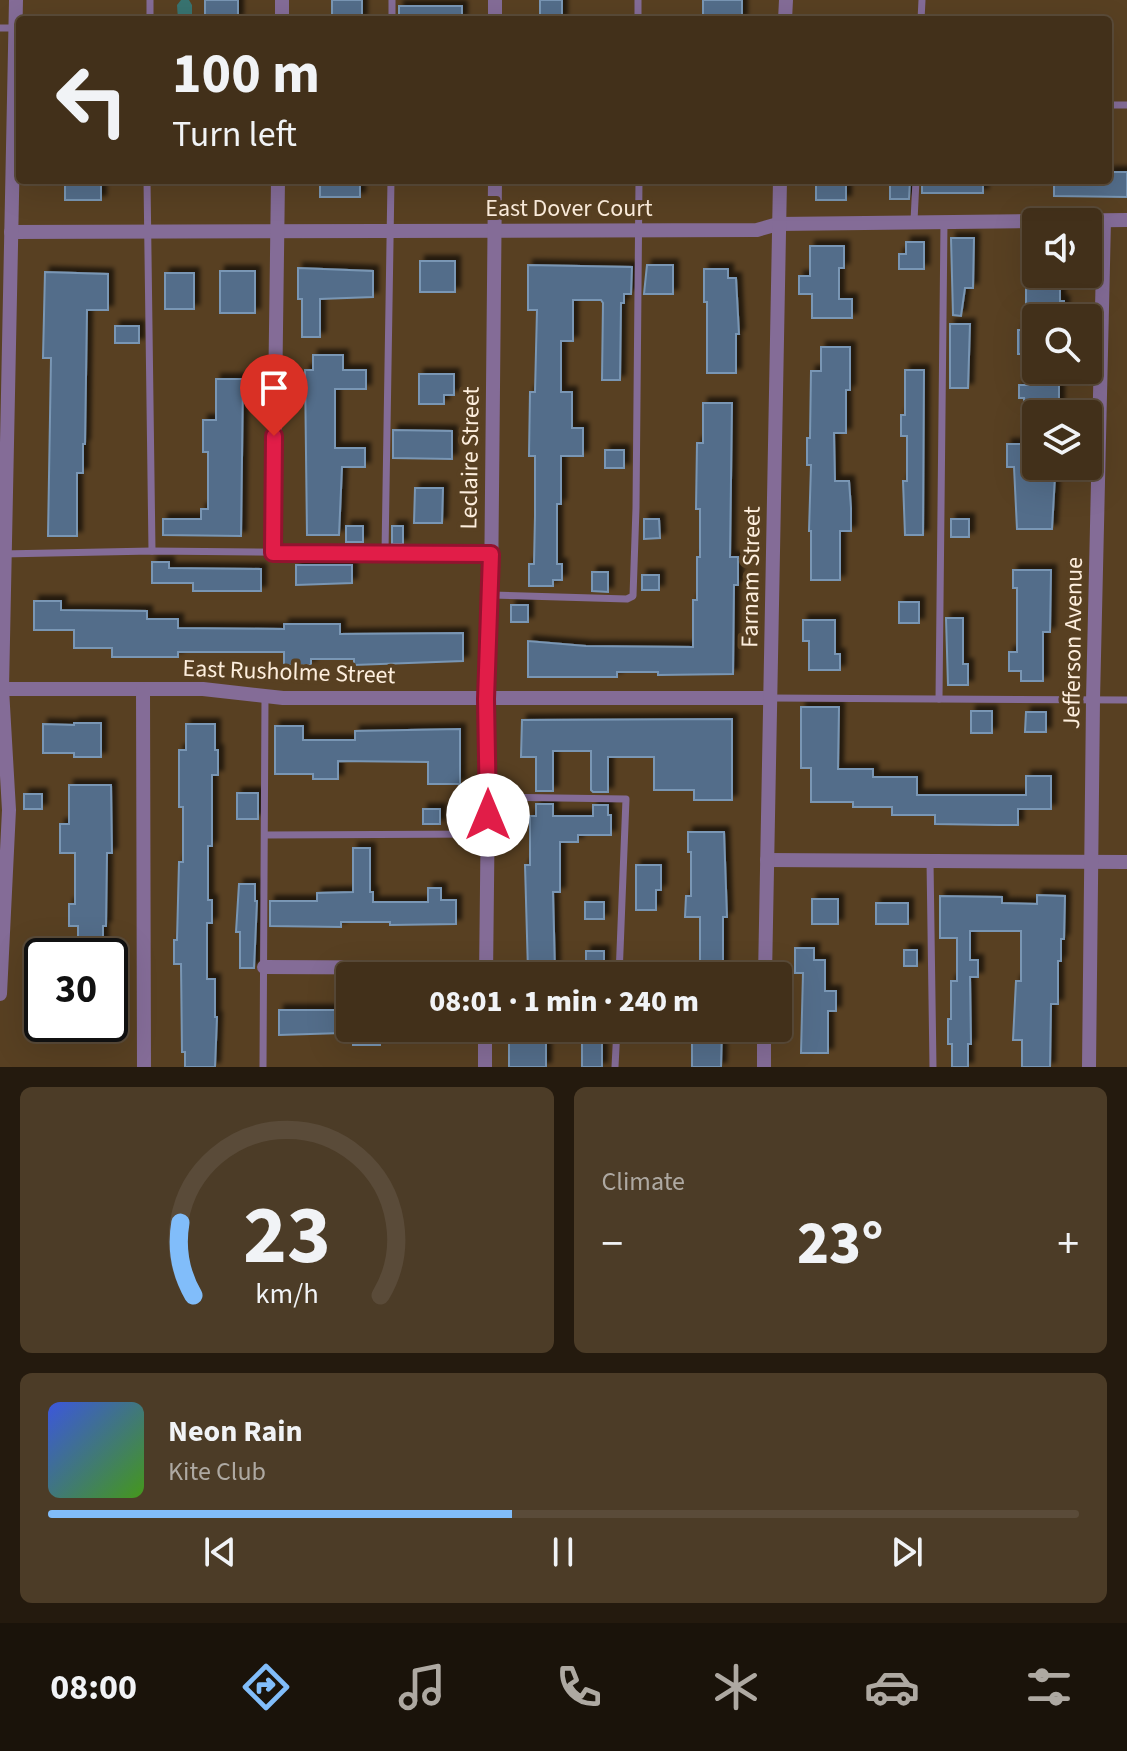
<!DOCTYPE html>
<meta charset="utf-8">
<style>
:root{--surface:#42301a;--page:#4c3c27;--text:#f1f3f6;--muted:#aea9a2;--line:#5a4b39;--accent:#81bdfa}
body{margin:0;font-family:"Source Sans 3",sans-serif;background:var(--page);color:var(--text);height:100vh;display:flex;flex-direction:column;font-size:30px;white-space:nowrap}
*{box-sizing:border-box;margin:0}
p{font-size:26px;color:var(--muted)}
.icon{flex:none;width:44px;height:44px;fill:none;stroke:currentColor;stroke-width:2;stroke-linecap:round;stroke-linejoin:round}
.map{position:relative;height:1067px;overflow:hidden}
.details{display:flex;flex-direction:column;gap:20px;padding:20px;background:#241a0e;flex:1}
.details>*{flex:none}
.hud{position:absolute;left:16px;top:16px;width:1096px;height:168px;border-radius:8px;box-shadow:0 8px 32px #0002,0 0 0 2px var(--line);background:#42301a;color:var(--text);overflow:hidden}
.fabs{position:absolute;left:1022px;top:208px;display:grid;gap:16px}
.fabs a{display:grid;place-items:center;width:80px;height:80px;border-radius:8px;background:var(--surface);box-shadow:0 8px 32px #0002,0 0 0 2px var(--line);font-size:40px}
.speed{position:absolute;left:24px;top:938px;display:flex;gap:16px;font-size:40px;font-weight:700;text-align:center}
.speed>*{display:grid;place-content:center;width:104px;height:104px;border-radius:50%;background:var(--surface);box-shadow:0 8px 32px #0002,0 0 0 2px var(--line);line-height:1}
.speed .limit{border:4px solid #111;border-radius:12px;background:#fff;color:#111}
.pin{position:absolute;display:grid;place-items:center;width:68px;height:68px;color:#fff;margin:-82px -34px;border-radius:50% 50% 50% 0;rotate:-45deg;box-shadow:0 0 8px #0007}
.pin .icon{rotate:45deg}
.me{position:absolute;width:88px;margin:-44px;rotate:0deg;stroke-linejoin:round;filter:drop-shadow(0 0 6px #0008)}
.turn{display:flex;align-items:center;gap:28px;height:168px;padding:0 24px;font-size:36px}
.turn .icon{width:104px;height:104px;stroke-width:2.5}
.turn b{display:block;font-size:56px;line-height:68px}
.big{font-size:60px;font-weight:800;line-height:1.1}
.details .widget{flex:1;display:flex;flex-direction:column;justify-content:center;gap:12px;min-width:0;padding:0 28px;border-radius:12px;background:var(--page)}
.details .dial{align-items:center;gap:0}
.dial svg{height:208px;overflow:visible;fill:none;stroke:var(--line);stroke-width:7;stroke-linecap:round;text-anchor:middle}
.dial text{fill:var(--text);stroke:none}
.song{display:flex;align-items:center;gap:24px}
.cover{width:96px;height:96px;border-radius:12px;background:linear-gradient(135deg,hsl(230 70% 55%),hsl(100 70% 35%))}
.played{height:8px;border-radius:4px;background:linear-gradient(90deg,var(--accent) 45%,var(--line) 45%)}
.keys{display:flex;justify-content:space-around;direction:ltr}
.heat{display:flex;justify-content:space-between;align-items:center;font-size:44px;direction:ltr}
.details .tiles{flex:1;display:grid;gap:20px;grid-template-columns:1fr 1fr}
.widget:last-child{grid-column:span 2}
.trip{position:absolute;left:336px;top:962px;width:456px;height:80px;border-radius:8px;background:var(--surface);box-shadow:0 8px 32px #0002,0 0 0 2px var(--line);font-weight:800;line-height:80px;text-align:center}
.tabs{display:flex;height:128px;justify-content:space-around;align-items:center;background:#1a130a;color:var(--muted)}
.tabs .icon{width:56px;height:56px}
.tabs .current{color:var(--accent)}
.tabs b{font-size:36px;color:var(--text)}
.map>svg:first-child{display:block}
.water{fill:#387370}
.building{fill:#526d8a;stroke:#7996b4;stroke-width:2;filter:url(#shadow)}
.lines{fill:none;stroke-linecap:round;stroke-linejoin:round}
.lane{stroke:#846c97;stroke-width:7}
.street{stroke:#846c97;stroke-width:14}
.route-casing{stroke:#92132f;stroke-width:20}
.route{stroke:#e11d48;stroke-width:14}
.labels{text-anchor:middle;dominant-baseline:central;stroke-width:8;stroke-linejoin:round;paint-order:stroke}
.street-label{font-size:24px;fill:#fdeedd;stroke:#584022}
</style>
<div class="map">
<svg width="1127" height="1067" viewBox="0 0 1127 1067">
<defs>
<filter id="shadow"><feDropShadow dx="5" dy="-5" stdDeviation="2" flood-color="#0009"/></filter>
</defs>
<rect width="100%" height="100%" fill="#584022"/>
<path class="water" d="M181,0h8l3,5v15h-14l-1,-15z"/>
<g class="building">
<rect x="205" y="0" width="33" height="20"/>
<rect x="332" y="0" width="30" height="20"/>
<rect x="540" y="0" width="22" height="20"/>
<rect x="703" y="0" width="39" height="20"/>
<rect x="399" y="6" width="63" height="14"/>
<path d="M1108,172h19v25l-73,-1v-16h54z"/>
<rect x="65" y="180" width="36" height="20"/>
<rect x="320" y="180" width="40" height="17"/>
<rect x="816" y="180" width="30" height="20"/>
<path d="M890,180h20l-1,19h-19z"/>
<rect x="922" y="180" width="61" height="13"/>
<path d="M951,238h23l-1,50h-8l-4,28 -8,-1z"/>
<path d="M906,242h18v27h-25v-15h7z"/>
<path d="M810,246h34v22h-5v31h13v19h-40v-24h-13v-18h11z"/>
<rect x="420" y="261" width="35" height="31"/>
<path d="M528,265l104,2 -1,27h-7v9h-3l-1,77h-18l1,-77 -2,-3h-28v41h-12v51h11v36h11v28h-22v48h-4v60h5v16h-9v6h-24v-22h5l1,-48v-60h-6l1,-64h5l2,-82h-9z"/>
<path d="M647,265h26v29h-29z"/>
<path d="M298,268l75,3v26l-53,2v38h-18v-38h-4z"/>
<path d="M704,269h24v9h8l3,56h-3v39h-29v-71h-3z"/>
<rect x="220" y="271" width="35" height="42"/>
<path d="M45,272l63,2v36h-21l-2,134h-2v29h-6v63h-29l3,-178h-8z"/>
<rect x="165" y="273" width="29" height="36"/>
<path d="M1026,277h34v24h4v15h-38z"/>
<path d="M950,324h20l-2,64h-18z"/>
<rect x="115" y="326" width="24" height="17"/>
<rect x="1018" y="330" width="18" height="24"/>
<path d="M821,347h29v43h-4v43h-12l1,48h14l2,27v23h-11v49h-29v-49h-2l2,-66h-4v-27h3l1,-67h10z"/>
<path d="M313,355h30v15h23v19h-31v59h30v19h-23l-3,68h-32l-2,-165h8z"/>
<path d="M905,370h19l-1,165h-18l-2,-54h4v-45h-6v-21h4z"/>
<path d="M419,374h35v21h-10v9h-25z"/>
<path d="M216,379h27l-2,157 -78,-1v-16h38v-10h7v-57h-5v-32h13z"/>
<path d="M1019,385h40v25h-35v-12h-5z"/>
<path d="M703,403h29l-2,154h8v28h-4l-1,89 -75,1v-3h-41v5h-89v-36l58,5 107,1v-47h4v-43h3v-48h-4l1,-66h6z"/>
<path d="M393,430l59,1v28l-59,-1z"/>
<path d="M1007,444h29v22h14v10h5l-3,53h-35l-3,-62h-7z"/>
<rect x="605" y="450" width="19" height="18"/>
<path d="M415,488h28l-1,35h-28z"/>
<path d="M644,519h15l1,19 -16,1z"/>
<rect x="951" y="519" width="18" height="18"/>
<rect x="346" y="526" width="17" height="16"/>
<rect x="392" y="526" width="11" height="18"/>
<path d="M152,562h17v6l92,1v22h-68v-8h-41z"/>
<path d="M296,565h56v18l-56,2z"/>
<path d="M1013,570h38l-1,62h-7v49h-22v-10h-12v-19h8v-64h-4z"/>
<path d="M592,572h16v20l-16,-1z"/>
<rect x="642" y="575" width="17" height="15"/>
<path d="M34,601h27v9l86,1v8h31v9l106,1v-5h56v10l123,-1v28l-109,4v-6h-43v6h-27v-13h-106v5h-66v-9h-38v-18h-40z"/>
<rect x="899" y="602" width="20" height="21"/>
<rect x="511" y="605" width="17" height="17"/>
<path d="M946,618h17v46h5v21h-20z"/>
<path d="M803,620h32v34h5v16h-31v-29h-6z"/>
<path d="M801,707h38l-1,62h35v8h44v18h109v-19h25v33h-33v16h-20l-63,-1v-9h-43v-8h-39v-5h-42v-34h-10z"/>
<rect x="971" y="711" width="21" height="22"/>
<path d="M1026,712h20v20h-21z"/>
<path d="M732,719v81h-38v-10h-40v-33h-46v35h-15l-2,-2v-39h-38v40h-17v-34h-15l1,-37z"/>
<path d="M74,723h27v34h-27v-4h-31v-29l31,1z"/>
<path d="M186,724h29v26h3v25h-6v71h-4v54h4v23h-5v56h8v38h2l-2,50h-30v-15h-3l-1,-88h-7v-24h3l2,-78h4v-55h-4v-57h7z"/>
<path d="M275,726h28v14h52v-9l105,-2v55h-32v-22l-90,-1v18h-25v-5h-38z"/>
<path d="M69,785h42l1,68h-5l-1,73h-3v30h-25v-30h-9v-22h6v-51h-15v-29h9z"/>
<rect x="237" y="793" width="21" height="26"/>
<rect x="24" y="794" width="18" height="15"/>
<path d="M536,804h17v12h40v-11h15v10h3v20h-33v7h-18v50h-7l2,79h-27l-3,-106h5v-49h6z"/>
<rect x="423" y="809" width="17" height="15"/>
<path d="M688,832h36l3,85h-4v53h-23v-53h-15l1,-21h5v-44h-3z"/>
<path d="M353,848h17v44h3v10h55v-14h13v12h15v24l-66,1v-3h-49v5l-71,-1v-25h47v-8l36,-1z"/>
<path d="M636,865h25v25h-5v20h-20z"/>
<path d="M239,884h16v17h2l-3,67h-14v-36h-4z"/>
<path d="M1037,895l28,1 -1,43h-3v22h-3v43h-7l-1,63h-28v-27h-9l3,-59h5v-50h-51v29h8v17h-8l1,67h-3v23h-16v-23h-4v-25h3v-38h6v-43h-17v-42l62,1v6l35,1z"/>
<rect x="812" y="899" width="26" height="25"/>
<rect x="585" y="902" width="19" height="17"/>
<rect x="876" y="903" width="32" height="21"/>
<path d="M795,948h19v12h11v31h11v20h-8v42h-27l2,-80h-8z"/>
<rect x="904" y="950" width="13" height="16"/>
<rect x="586" y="951" width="18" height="16"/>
<path d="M279,1010h63v23l-63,2z"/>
<rect x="74" y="1024" width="25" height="18"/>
<rect x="353" y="1028" width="27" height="17"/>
<rect x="509" y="1028" width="37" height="39"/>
<path d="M692,1028h30l-1,39h-29z"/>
<rect x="582" y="1043" width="20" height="24"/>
</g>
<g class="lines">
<g class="lane">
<path d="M638,0v20"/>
<path d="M150,20v-20"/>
<path d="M392,20v-20"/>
<path d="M921,20l1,-20"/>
<path d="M0,28h16"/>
<path d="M1108,105h19"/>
<path d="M147,180l5,371"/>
<path d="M914,221l2,-41"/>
<path d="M385,553l6,-373"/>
<path d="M2,554l150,-3 339,3"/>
<path d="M492,595l135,4 6,-3 3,-88 3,-328"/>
<path d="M771,698l356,2"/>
<path d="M939,699l5,-477"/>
<path d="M488,797l138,2 -7,177"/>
<path d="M266,835l222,-1"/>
<path d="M930,861l3,206"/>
<path d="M263,1067l2,-370"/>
<path d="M615,1067l2,-39"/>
</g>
<g class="street">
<path d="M282,20v-20"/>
<path d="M495,20v-20"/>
<path d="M785,20l1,-20"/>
<path d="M11,232l746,-2 21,-6 349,-4"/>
<path d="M273,553l5,-373"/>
<path d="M0,689h203l80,9h486"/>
<path d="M143,690l1,377"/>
<path d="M767,860l360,2"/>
<path d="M264,967l222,1"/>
<path d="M486,976l2,-179 -2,-98 5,-104 4,-415"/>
<path d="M765,976l15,-796"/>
<path d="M0,994l9,-184 -7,-121 14,-689"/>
<path d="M485,1067v-39"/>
<path d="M764,1067v-39"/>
<path d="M1089,1067l4,-367 11,-479"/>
</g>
</g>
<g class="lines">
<defs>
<path id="route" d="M274,436l-1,117 218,1 -5,145 2,116"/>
</defs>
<use href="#route" class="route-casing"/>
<use href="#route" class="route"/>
</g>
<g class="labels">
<g class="street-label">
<text x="569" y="208">East Dover Court</text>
<text transform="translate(470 458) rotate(-89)">Leclaire Street</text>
<text transform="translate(751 577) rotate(-89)">Farnam Street</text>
<text transform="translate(1073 643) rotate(-89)">Jefferson Avenue</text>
<text transform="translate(289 672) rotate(2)">East Rusholme Street</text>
</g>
</g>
</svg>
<div class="fabs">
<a><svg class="icon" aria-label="sound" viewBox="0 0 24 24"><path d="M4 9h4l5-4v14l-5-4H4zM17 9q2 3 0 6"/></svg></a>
<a><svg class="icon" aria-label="search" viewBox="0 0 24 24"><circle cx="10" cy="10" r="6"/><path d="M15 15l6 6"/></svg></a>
<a><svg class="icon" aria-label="layers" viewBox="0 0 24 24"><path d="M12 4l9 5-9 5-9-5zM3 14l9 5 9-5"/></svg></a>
</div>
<div class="speed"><div class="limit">30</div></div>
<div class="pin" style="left:274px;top:436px;background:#d93025"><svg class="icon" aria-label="arrive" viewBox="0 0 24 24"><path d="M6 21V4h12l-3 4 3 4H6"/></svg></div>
<svg class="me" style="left:488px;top:815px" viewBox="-20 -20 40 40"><circle r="19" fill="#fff"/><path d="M0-13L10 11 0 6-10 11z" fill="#e11d48"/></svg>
<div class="trip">08:01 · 1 min · 240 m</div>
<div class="hud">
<div class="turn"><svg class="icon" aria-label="left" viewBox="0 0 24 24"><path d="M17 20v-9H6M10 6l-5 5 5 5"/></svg><div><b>100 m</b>Turn left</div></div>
</div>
</div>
<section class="details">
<div class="tiles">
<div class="widget dial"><svg viewBox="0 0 100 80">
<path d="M14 69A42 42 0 1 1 86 69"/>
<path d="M14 69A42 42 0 0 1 9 41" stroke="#81bdfa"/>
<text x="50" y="56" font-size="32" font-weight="700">23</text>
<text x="50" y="72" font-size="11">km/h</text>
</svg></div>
<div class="widget"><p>Climate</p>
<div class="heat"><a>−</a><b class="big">23°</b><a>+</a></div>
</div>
<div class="widget">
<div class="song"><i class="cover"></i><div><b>Neon Rain</b><p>Kite Club</p></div></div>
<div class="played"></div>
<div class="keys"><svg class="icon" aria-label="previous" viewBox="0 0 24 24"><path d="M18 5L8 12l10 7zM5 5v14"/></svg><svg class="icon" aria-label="pause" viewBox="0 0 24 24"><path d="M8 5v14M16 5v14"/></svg><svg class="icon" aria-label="next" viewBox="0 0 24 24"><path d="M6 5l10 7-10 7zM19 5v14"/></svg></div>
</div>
</div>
</section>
<nav class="tabs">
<b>08:00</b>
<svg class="icon current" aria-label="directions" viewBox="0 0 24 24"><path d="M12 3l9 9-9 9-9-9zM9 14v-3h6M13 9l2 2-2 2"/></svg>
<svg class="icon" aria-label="music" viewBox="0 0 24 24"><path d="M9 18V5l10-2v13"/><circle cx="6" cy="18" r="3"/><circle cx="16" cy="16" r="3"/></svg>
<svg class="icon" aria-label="phone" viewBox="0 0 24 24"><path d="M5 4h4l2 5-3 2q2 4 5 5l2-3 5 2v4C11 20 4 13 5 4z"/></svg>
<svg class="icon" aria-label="climate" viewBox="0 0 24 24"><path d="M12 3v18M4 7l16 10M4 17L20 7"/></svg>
<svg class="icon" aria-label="car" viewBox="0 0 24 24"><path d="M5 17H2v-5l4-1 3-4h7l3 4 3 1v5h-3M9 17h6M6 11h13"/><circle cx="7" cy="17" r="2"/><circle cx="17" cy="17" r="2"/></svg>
<svg class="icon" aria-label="filters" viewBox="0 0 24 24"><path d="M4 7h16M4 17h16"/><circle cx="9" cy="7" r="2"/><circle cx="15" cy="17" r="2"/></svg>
</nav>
